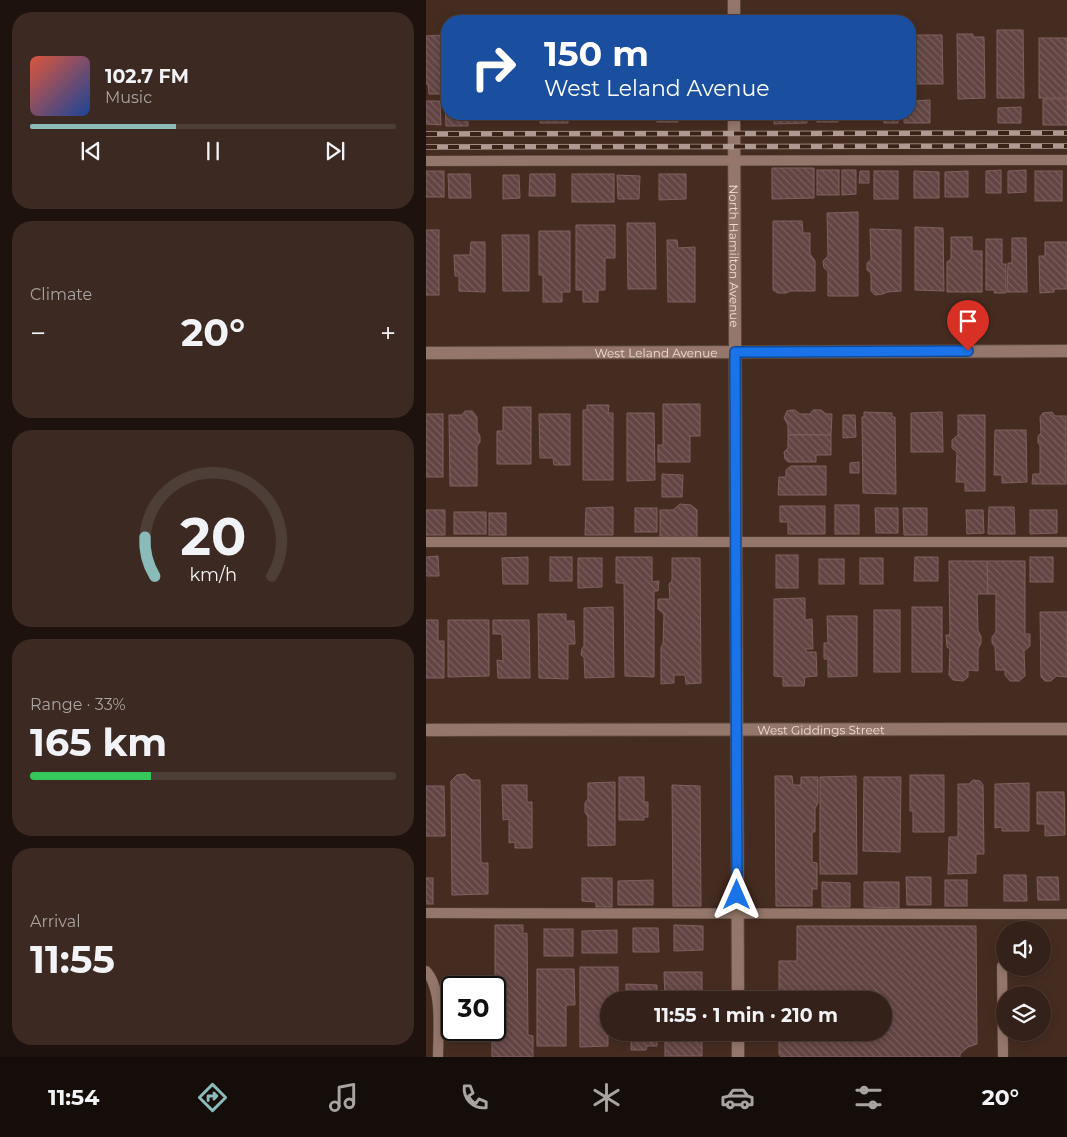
<!DOCTYPE html>
<meta charset="utf-8">
<style>
:root{--surface:#342119;--page:#3c2922;--text:#f1f3f6;--muted:#a9a3a2;--line:#4e3e38;--accent:#8bbbb9}
body{margin:0;font-family:Montserrat,sans-serif;background:var(--page);color:var(--text);height:100vh;display:flex;flex-direction:column;font-size:19px;white-space:nowrap}
*{box-sizing:border-box;margin:0}
p{font-size:16px;color:var(--muted)}
.icon{flex:none;width:28px;height:28px;fill:none;stroke:currentColor;stroke-width:2;stroke-linecap:round;stroke-linejoin:round}
.map{position:relative;flex:1;overflow:hidden}
.panel{display:flex;flex-direction:column;gap:12px;padding:12px;background:#1d120e;width:426px}
.panel>*{flex:none}
.banner{position:absolute;left:15px;top:15px;width:475px;height:105px;border-radius:20px;box-shadow:0 2px 8px #0003,0 0 0 1px var(--line);background:#1a4fa0;color:#fff;overflow:hidden}
.buttons{position:absolute;left:570px;top:921px;display:grid;gap:10px}
.buttons a{display:grid;place-items:center;width:55px;height:55px;border-radius:50%;background:var(--surface);box-shadow:0 2px 8px #0003,0 0 0 1px var(--line);font-size:25px}
.speed{position:absolute;left:15px;top:976px;display:flex;gap:10px;font-size:25px;font-weight:700;text-align:center}
.speed>*{display:grid;place-content:center;width:65px;height:65px;border-radius:50%;background:var(--surface);box-shadow:0 2px 8px #0003,0 0 0 1px var(--line);line-height:1}
.speed .limit{border:2px solid #111;border-radius:8px;background:#fff;color:#111}
.pin{position:absolute;display:grid;place-items:center;width:42px;height:42px;color:#fff;margin:-51px -21px;border-radius:50% 50% 50% 0;rotate:-45deg;box-shadow:0 0 5px #0007}
.pin .icon{rotate:45deg}
.me{position:absolute;width:55px;margin:-28px;rotate:0deg;stroke-linejoin:round;filter:drop-shadow(0 0 4px #0008)}
.turn{display:flex;align-items:center;gap:18px;height:105px;padding:0 20px;font-size:22px}
.turn .icon{width:65px;height:65px;stroke-width:2.5}
.turn b{display:block;font-size:35px;line-height:42px}
.big{font-size:38px;font-weight:700;line-height:1.1}
.panel .widget{flex:1;display:flex;flex-direction:column;justify-content:center;gap:8px;min-width:0;padding:0 18px;border-radius:20px;background:var(--page)}
.panel .dial{align-items:center;gap:0}
.dial svg{height:130px;overflow:visible;fill:none;stroke:var(--line);stroke-width:7;stroke-linecap:round;text-anchor:middle}
.dial text{fill:var(--text);stroke:none}
.song{display:flex;align-items:center;gap:15px}
.cover{width:60px;height:60px;border-radius:8px;background:linear-gradient(135deg,hsl(10 70% 55%),hsl(220 70% 35%))}
.played{height:5px;border-radius:2px;background:linear-gradient(90deg,var(--accent) 40%,var(--line) 40%)}
.keys{display:flex;justify-content:space-around;direction:ltr}
.heat{display:flex;justify-content:space-between;align-items:center;font-size:28px;direction:ltr}
.charge{height:8px;border-radius:4px;background:linear-gradient(90deg,#34c759 33%,var(--line) 0)}
.trip{position:absolute;left:174px;top:991px;width:292px;height:50px;border-radius:25px;background:var(--surface);box-shadow:0 2px 8px #0003,0 0 0 1px var(--line);font-weight:700;line-height:50px;text-align:center}
.dock{display:flex;height:80px;justify-content:space-around;align-items:center;background:#150d0a;color:var(--muted)}
.dock .icon{width:35px;height:35px}
.dock .current{color:var(--accent)}
.dock b{font-size:22px;color:var(--text)}
main{display:flex;flex:1;min-height:0}
.map>svg:first-child{display:block}
.building{fill:url(#building-back-hatch);stroke:#80605e}
.lines{fill:none;stroke-linecap:round;stroke-linejoin:round}
.lane-casing{stroke:#5d483e;stroke-width:11}
.street-casing{stroke:#5d483e;stroke-width:14}
.lane{stroke:#94776a;stroke-width:10}
.street{stroke:#94776a;stroke-width:12}
.rail-casing{stroke:#ae9a92;stroke-width:5.5}
.rail{stroke:#3a2217;stroke-width:4;stroke-dasharray:11;stroke-linecap:butt}
.route-casing{stroke:#114b97;stroke-width:12}
.route{stroke:#1a73e8;stroke-width:9}
.labels{text-anchor:middle;dominant-baseline:central;stroke-width:5;stroke-linejoin:round;paint-order:stroke}
.street-label{font-size:12px;fill:#eddcd5;stroke:#3a2217}
</style>
<main>
<section class="panel">
<div class="widget">
<div class="song"><i class="cover"></i><div><b>102.7 FM</b><p>Music</p></div></div>
<div class="played"></div>
<div class="keys"><svg class="icon" aria-label="previous" viewBox="0 0 24 24"><path d="M18 5L8 12l10 7zM5 5v14"/></svg><svg class="icon" aria-label="pause" viewBox="0 0 24 24"><path d="M8 5v14M16 5v14"/></svg><svg class="icon" aria-label="next" viewBox="0 0 24 24"><path d="M6 5l10 7-10 7zM19 5v14"/></svg></div>
</div>
<div class="widget"><p>Climate</p>
<div class="heat"><a>−</a><b class="big">20°</b><a>+</a></div>
</div>
<div class="widget dial"><svg viewBox="0 0 100 80">
<path d="M14 69A42 42 0 1 1 86 69"/>
<path d="M14 69A42 42 0 0 1 8 45" stroke="#8bbbb9"/>
<text x="50" y="56" font-size="32" font-weight="700">20</text>
<text x="50" y="72" font-size="11">km/h</text>
</svg></div>
<div class="widget"><p>Range · 33%</p><b class="big">165 km</b><div class="charge"></div></div>
<div class="widget"><p>Arrival</p><b class="big">11:55</b></div>
</section>
<div class="map">
<svg width="641" height="1057" viewBox="0 0 641 1057">
<defs>
<pattern id="building-back-hatch" width="6" height="6" patternUnits="userSpaceOnUse" patternTransform="scale(1.25)"><rect width="6" height="6" fill="#624443"/><path d="M-1 5l2 2M0 0l6 6M5-1l2 2" fill="none" stroke="#795e5d"/></pattern>
</defs>
<rect width="100%" height="100%" fill="#452c21"/>
<g class="building">
<path d="M571,30h26l1,68h-27z"/>
<path d="M531,34h16v3h11l1,61 -27,1z"/>
<path d="M17,35l1,59h-15l-1,-10h-2v-48z"/>
<path d="M487,35h29l1,49h-30z"/>
<rect x="613" y="38" width="28" height="60"/>
<rect x="617" y="99" width="24" height="26"/>
<path d="M504,100v23h-26v-9h6v-13z"/>
<path d="M0,101h14l1,24 -15,-1z"/>
<path d="M19,101h2v13h21v12h-22z"/>
<path d="M595,107v16h-23v-15z"/>
<path d="M115,114h27v9h-28z"/>
<rect x="231" y="114" width="21" height="8"/>
<path d="M348,114h33v9l-33,1z"/>
<rect x="391" y="114" width="21" height="8"/>
<rect x="458" y="114" width="14" height="9"/>
<path d="M346,168h42v30l-42,1z"/>
<rect x="391" y="170" width="22" height="25"/>
<path d="M416,170h14v24l-14,1z"/>
<path d="M575,170v23h-15v-22z"/>
<path d="M600,170v22l-18,1v-22z"/>
<rect x="0" y="171" width="18" height="26"/>
<path d="M434,171h9v12h-10z"/>
<rect x="448" y="171" width="24" height="28"/>
<path d="M488,171l25,1v26h-25z"/>
<path d="M542,171v26h-23v-25z"/>
<rect x="609" y="171" width="27" height="30"/>
<path d="M22,174h22l1,24h-22z"/>
<path d="M104,174h25v22h-26z"/>
<rect x="146" y="174" width="42" height="28"/>
<path d="M233,174h27v25l-27,1z"/>
<path d="M77,175h16l1,23 -17,1z"/>
<path d="M191,175l23,1 -1,23h-21z"/>
<path d="M432,212v84h-30v-25l-4,-3 -1,-7 5,-5 -1,-43z"/>
<path d="M347,221h29l1,12h7v21l5,7v30h-25l-4,2h-8l-5,-3z"/>
<path d="M201,223h28l1,66h-28z"/>
<path d="M150,225h39v33h-10v32h-7v12h-15v-12h-7z"/>
<path d="M489,227l28,1 1,63 -29,-1z"/>
<path d="M444,229l31,1v61l-14,1 -4,2 -8,1 -4,-4v-18l-4,-3v-7l4,-3z"/>
<rect x="0" y="230" width="13" height="65"/>
<path d="M113,231h31v61h-8v10h-19v-27h-4z"/>
<path d="M76,235h27v56h-26z"/>
<path d="M525,237h21v14h10v41h-35v-30l4,-3z"/>
<path d="M586,238h14l1,54h-20l1,-29h4z"/>
<path d="M560,239h16v25h4v29h-12l1,-3h-9z"/>
<path d="M241,240h10l1,8 17,-1v55h-27z"/>
<path d="M45,242h14v50l-26,-1v-15h-4l-1,-21h16z"/>
<path d="M619,242h22v47h-13v3l-14,1 -1,-37h6z"/>
<path d="M237,404h37v32h-10v26h-32v-17h5z"/>
<path d="M161,405h22l-1,8h5v67h-30v-70h4z"/>
<path d="M77,407h28v57h-34v-33h6z"/>
<path d="M365,410h4l5,4h10l3,-4h8l5,4h6l-1,21h-43v-10l-4,-7 3,-7z"/>
<path d="M39,411h7l5,6v14l3,5v6l-3,4v40h-27l-1,-71h13z"/>
<path d="M438,412l28,1v4h3l1,77 -33,-1 -1,-76h2z"/>
<path d="M516,412l1,40h-32v-39z"/>
<path d="M626,412l3,4h11v68h-34l1,-10h7v-29l-2,-2v-7l3,-3 -1,-16 3,-4z"/>
<path d="M201,413h27l1,67 -28,1z"/>
<rect x="0" y="414" width="17" height="63"/>
<path d="M113,414h31v51h-16l-1,-7h-13z"/>
<path d="M417,415h12l1,22 -13,1z"/>
<path d="M532,415h27v76h-20v-9h-9l1,-30 -5,-4v-8l6,-5z"/>
<path d="M569,430h31l1,52 -25,1v-8h-8z"/>
<path d="M362,435h43v20h-15v7h-28l-3,-3 -1,-7 4,-4z"/>
<path d="M433,462v11h-9v-10z"/>
<path d="M365,466h35v29h-48l1,-18h7v-7z"/>
<path d="M236,474l21,1 -1,22h-20z"/>
<path d="M254,504l11,1 6,5v27h-37v-27h13z"/>
<rect x="409" y="505" width="24" height="29"/>
<path d="M354,506h45v28h-37v-12h-8z"/>
<path d="M187,507v28h-28l1,-27z"/>
<path d="M563,507h25l1,27h-27z"/>
<rect x="209" y="508" width="22" height="24"/>
<path d="M449,508h23v25h-22z"/>
<path d="M477,508h24v27h-23z"/>
<rect x="0" y="510" width="19" height="25"/>
<path d="M540,510h17l1,23 -17,1z"/>
<path d="M604,510h27v23l-27,1z"/>
<rect x="28" y="512" width="32" height="22"/>
<rect x="63" y="513" width="17" height="22"/>
<rect x="350" y="555" width="22" height="33"/>
<path d="M12,556l1,20h-13v-19z"/>
<path d="M102,557v27h-25l-1,-26z"/>
<rect x="124" y="557" width="22" height="24"/>
<path d="M190,557h36v25l7,-1 -1,10h-4v86l-29,-1 -1,-93h-8z"/>
<path d="M489,557h23v24h-24z"/>
<rect x="604" y="557" width="23" height="25"/>
<path d="M152,558h24v29l-24,1z"/>
<path d="M246,558h28l1,125 -15,1 -1,-9h-11v8l-13,1v-37l2,-3 1,-30 -6,-5v-10h12l-1,-15 3,-3z"/>
<rect x="434" y="558" width="23" height="26"/>
<rect x="393" y="559" width="25" height="25"/>
<path d="M523,561h38l1,33h-11l1,37 3,5v7l-3,6v22l-10,-1v7l-5,4 -10,-1 -4,-5 1,-26 -3,-2 -1,-12h4z"/>
<path d="M561,561h38v73h5v12l-6,5 1,25 -6,5h-9l-5,-6v-5h-9l-1,-23 -3,-4v-6l4,-5v-38h-8z"/>
<path d="M379,598v22l7,-1 1,30h-7v3h10l1,24 -12,1 -1,9h-21v-9l-9,-1v-77z"/>
<path d="M187,607l1,70 -29,1 -1,-21 -3,-2 1,-6 2,-3v-38z"/>
<rect x="486" y="607" width="30" height="65"/>
<rect x="448" y="610" width="26" height="62"/>
<path d="M614,612h27v65l-11,-1 -5,5h-6l-4,-4z"/>
<path d="M112,614h28v7h8l1,23h-7v35l-29,-1z"/>
<path d="M401,616h30v60l-29,1v-18h-4v-16h4z"/>
<path d="M0,620h12v21h6v37h-18z"/>
<path d="M22,620h41v56l-41,1z"/>
<path d="M67,620h36l1,58h-32l-1,-18 6,1 -1,-27h-9z"/>
<path d="M39,774l7,6h8l1,83h7v31l-36,1 -1,-114 6,-6z"/>
<path d="M484,775h34v57h-31v-21h-3z"/>
<path d="M349,776h17l1,9h8v-8h17v26l-3,5v24h-3v30l5,1v26h-5v17h-36z"/>
<path d="M430,776l1,98h-37v-97z"/>
<path d="M193,777h25v25h4v15h-4v3h-25z"/>
<path d="M438,777h37l-1,75 -37,-1z"/>
<path d="M547,780l7,1 3,4 1,69h-8v19l-28,1 1,-37h9v-53h11z"/>
<path d="M189,782v63l-27,1v-29l-3,-5v-9l3,-4v-16z"/>
<path d="M603,783v48h-27v-4l-7,1v-44z"/>
<path d="M76,785h25v17h5v46h-17v-6l-6,1v-24l-6,1z"/>
<path d="M246,785l28,1 1,120h-28z"/>
<path d="M0,786h18l1,50h-19z"/>
<path d="M611,792h27l1,43 -20,1v-12h-8z"/>
<path d="M578,875h22l1,26h-23z"/>
<path d="M480,877h25v28h-24z"/>
<path d="M611,877h21l1,23h-21z"/>
<rect x="0" y="878" width="7" height="26"/>
<path d="M156,878h30v29h-16v-5l-14,-1z"/>
<path d="M227,880v25h-35v-24z"/>
<rect x="519" y="880" width="22" height="26"/>
<path d="M396,882l28,1v24h-28z"/>
<path d="M438,882h35v26l-35,-1z"/>
<path d="M69,925h28v9l4,-1 1,102 5,1v21h-41v-27h3z"/>
<path d="M248,925l29,1v24l-29,1z"/>
<path d="M371,926h179l1,118 -9,3 -8,7v3h-179l-2,-3v-22h105v-32h-105v-39h18z"/>
<path d="M207,928h25l1,24h-26z"/>
<rect x="118" y="929" width="29" height="27"/>
<path d="M191,930v23h-35v-22z"/>
<path d="M154,967h38v33h-10v46l-28,1z"/>
<path d="M111,969h37l1,36h-9v41h-29z"/>
<path d="M238,972h38v28h-37z"/>
<path d="M200,984l31,1v15h-31z"/>
<path d="M205,1032h26v14h-10l-1,4h-15z"/>
<rect x="239" y="1032" width="37" height="24"/>
</g>
<g class="lines">
<defs>
<g id="lane">
<path d="M0,161l641,-1"/>
<path d="M0,542h641"/>
<path d="M0,913l641,1"/>
<path d="M576,966l1,91"/>
<path d="M0,971c17,18 12,62 12,86"/>
</g>
<g id="street">
<path d="M308,0v21"/>
<path id="s1" d="M308,114l4,886"/>
<path id="s2" d="M0,353l641,-2"/>
<path id="s3" d="M0,730l641,-1"/>
<path d="M312,1032v25"/>
</g>
</defs>
<use href="#lane" class="lane-casing"/>
<use href="#street" class="street-casing"/>
<use href="#lane" class="lane"/>
<use href="#street" class="street"/>
<defs>
<g id="rail">
<path d="M0,134l641,-1"/>
<path d="M0,147l641,-1"/>
</g>
</defs>
<use href="#rail" class="rail-casing"/>
<use href="#rail" class="rail"/>
</g>
<g class="lines">
<defs>
<path id="route" d="M311,895l-2,-543 233,-1"/>
</defs>
<use href="#route" class="route-casing"/>
<use href="#route" class="route"/>
</g>
<g class="labels">
<g class="street-label">
<text stroke="none"><textPath href="#s1" startOffset="142">North Hamilton Avenue</textPath></text>
<text stroke="none"><textPath href="#s2" startOffset="230">West Leland Avenue</textPath></text>
<text stroke="none"><textPath href="#s3" startOffset="395">West Giddings Street</textPath></text>
</g>
</g>
</svg>
<div class="buttons">
<a><svg class="icon" aria-label="sound" viewBox="0 0 24 24"><path d="M4 9h4l5-4v14l-5-4H4zM17 9q2 3 0 6"/></svg></a>
<a><svg class="icon" aria-label="layers" viewBox="0 0 24 24"><path d="M12 4l9 5-9 5-9-5zM3 14l9 5 9-5"/></svg></a>
</div>
<div class="speed"><div class="limit">30</div></div>
<div class="pin" style="left:542px;top:351px;background:#d93025"><svg class="icon" aria-label="arrive" viewBox="0 0 24 24"><path d="M6 21V4h12l-3 4 3 4H6"/></svg></div>
<svg class="me" style="left:311px;top:895px" viewBox="-20 -20 40 40"><path d="M0-17L14 15 0 8-14 15z" fill="#1a73e8" stroke="#fff" stroke-width="4"/></svg>
<div class="trip">11:55 · 1 min · 210 m</div>
<div class="banner">
<div class="turn"><svg class="icon" aria-label="right" viewBox="0 0 24 24"><path d="M7 20v-9h11M14 6l5 5-5 5"/></svg><div><b>150 m</b>West Leland Avenue</div></div>
</div>
</div>
</main>
<nav class="dock">
<b>11:54</b>
<svg class="icon current" aria-label="directions" viewBox="0 0 24 24"><path d="M12 3l9 9-9 9-9-9zM9 14v-3h6M13 9l2 2-2 2"/></svg>
<svg class="icon" aria-label="music" viewBox="0 0 24 24"><path d="M9 18V5l10-2v13"/><circle cx="6" cy="18" r="3"/><circle cx="16" cy="16" r="3"/></svg>
<svg class="icon" aria-label="phone" viewBox="0 0 24 24"><path d="M5 4h4l2 5-3 2q2 4 5 5l2-3 5 2v4C11 20 4 13 5 4z"/></svg>
<svg class="icon" aria-label="climate" viewBox="0 0 24 24"><path d="M12 3v18M4 7l16 10M4 17L20 7"/></svg>
<svg class="icon" aria-label="car" viewBox="0 0 24 24"><path d="M5 17H2v-5l4-1 3-4h7l3 4 3 1v5h-3M9 17h6M6 11h13"/><circle cx="7" cy="17" r="2"/><circle cx="17" cy="17" r="2"/></svg>
<svg class="icon" aria-label="filters" viewBox="0 0 24 24"><path d="M4 7h16M4 17h16"/><circle cx="9" cy="7" r="2"/><circle cx="15" cy="17" r="2"/></svg>
<b>20°</b>
</nav>
